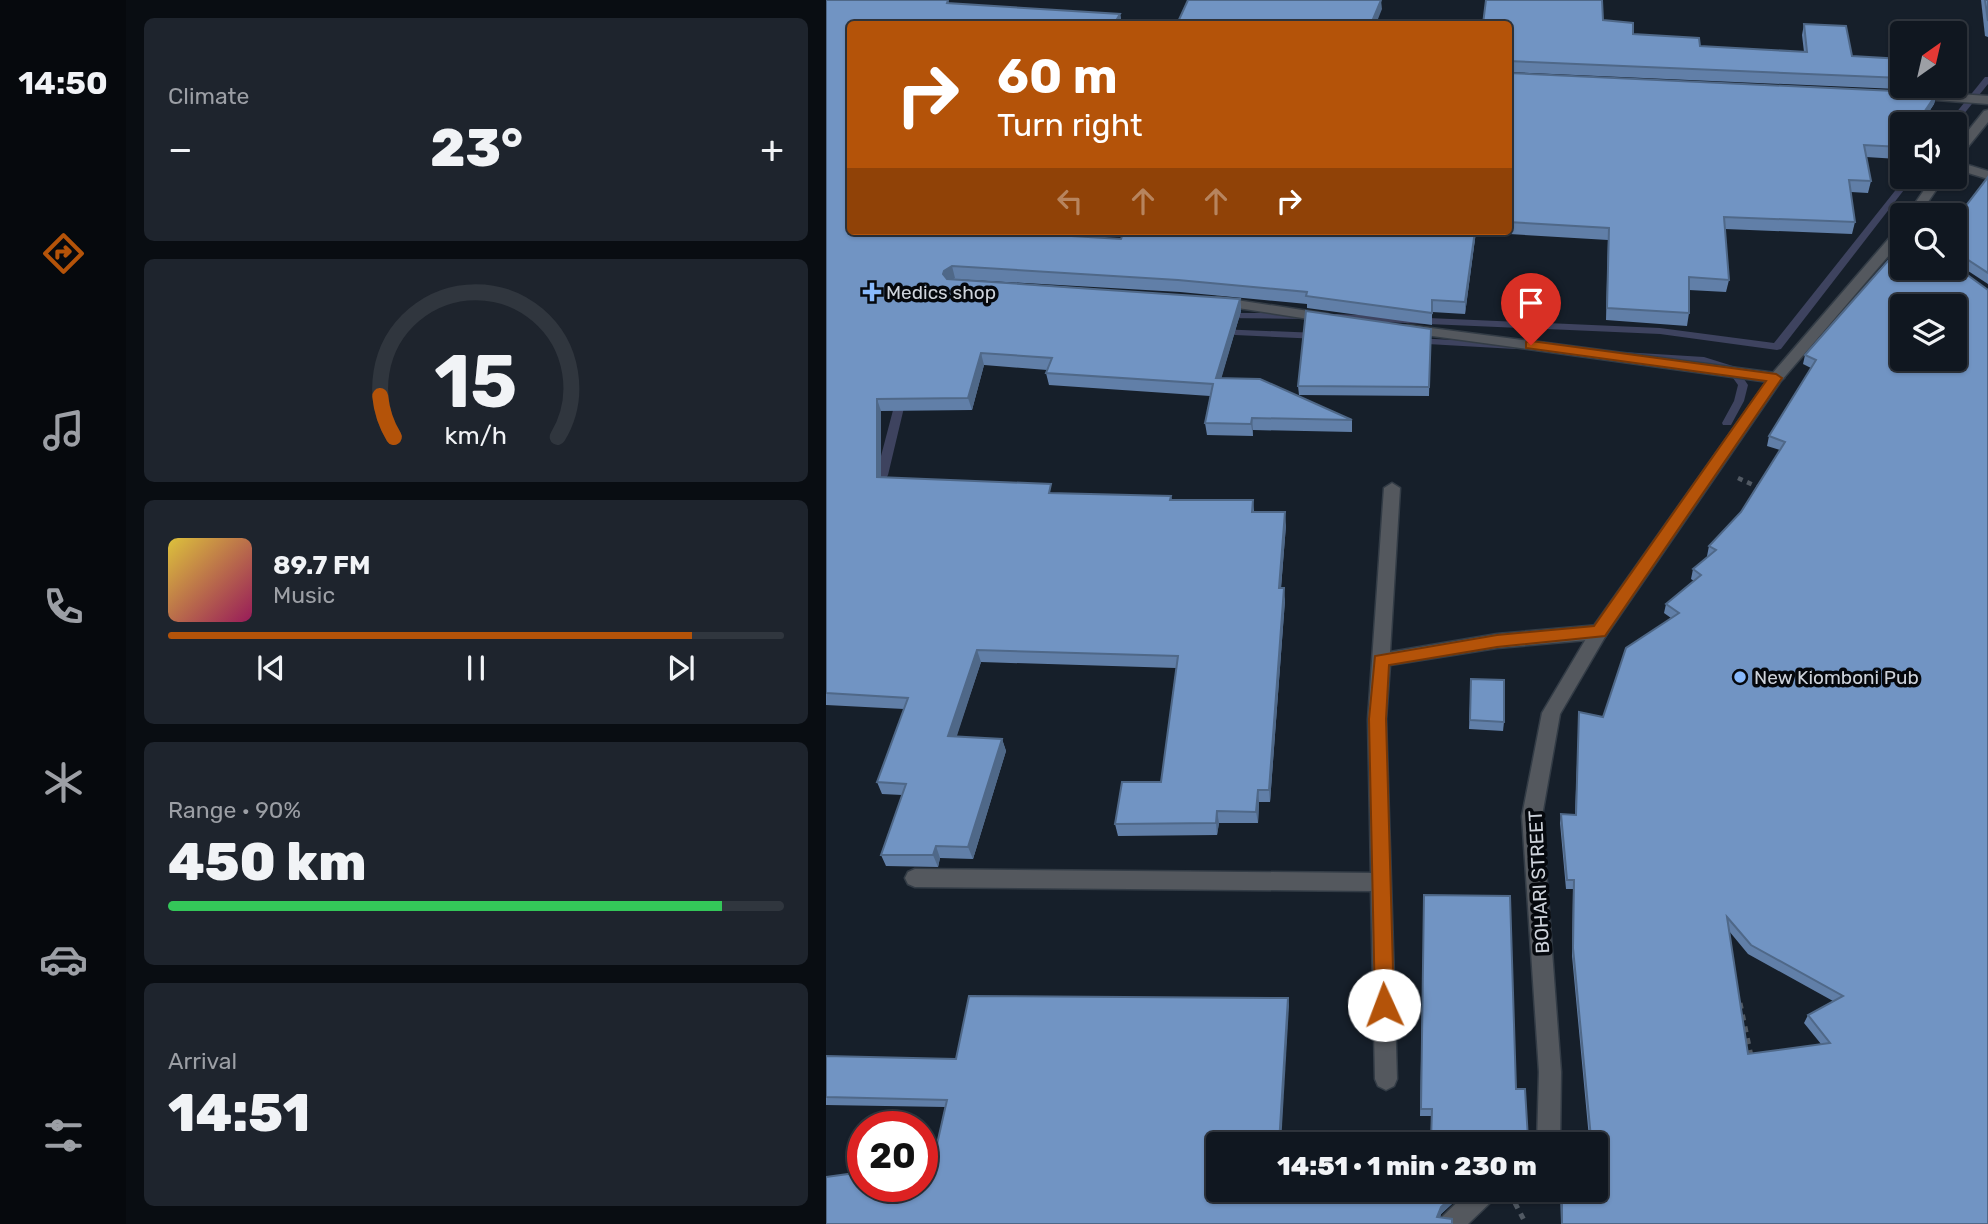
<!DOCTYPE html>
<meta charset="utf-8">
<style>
:root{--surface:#101720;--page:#1e242d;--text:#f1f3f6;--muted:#9c9fa5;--line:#30363e;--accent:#b45309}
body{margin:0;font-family:Rubik,sans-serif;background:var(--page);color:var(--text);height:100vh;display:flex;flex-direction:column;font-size:26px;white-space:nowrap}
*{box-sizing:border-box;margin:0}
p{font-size:23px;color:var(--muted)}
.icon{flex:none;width:38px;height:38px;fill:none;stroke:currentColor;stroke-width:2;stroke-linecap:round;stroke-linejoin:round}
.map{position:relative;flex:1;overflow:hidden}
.drawer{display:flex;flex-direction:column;gap:18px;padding:18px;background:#090d12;width:700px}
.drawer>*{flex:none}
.hud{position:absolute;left:21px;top:21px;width:665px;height:214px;border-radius:7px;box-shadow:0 2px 5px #0004,0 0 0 2px var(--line);background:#b45309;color:#fff;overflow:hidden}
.needle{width:46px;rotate:34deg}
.controls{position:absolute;left:1064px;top:21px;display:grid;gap:14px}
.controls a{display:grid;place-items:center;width:77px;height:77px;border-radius:7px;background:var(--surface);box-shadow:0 2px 5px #0004,0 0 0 2px var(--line);font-size:35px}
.speed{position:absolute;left:21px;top:1111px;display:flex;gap:14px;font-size:35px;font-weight:700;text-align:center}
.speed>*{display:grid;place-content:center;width:91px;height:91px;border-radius:50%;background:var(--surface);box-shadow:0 2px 5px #0004,0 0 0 2px var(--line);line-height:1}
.speed .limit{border:10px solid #d22;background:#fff;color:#111}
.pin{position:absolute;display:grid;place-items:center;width:60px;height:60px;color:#fff;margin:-72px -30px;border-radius:50% 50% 50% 0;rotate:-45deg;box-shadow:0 0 7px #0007}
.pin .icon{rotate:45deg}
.me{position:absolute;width:77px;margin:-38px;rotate:358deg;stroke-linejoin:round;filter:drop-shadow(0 0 5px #0008)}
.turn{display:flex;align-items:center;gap:24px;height:147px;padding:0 35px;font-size:32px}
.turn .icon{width:91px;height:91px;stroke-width:2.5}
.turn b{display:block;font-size:49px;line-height:60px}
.lanes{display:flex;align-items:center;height:66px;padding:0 35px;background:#0003;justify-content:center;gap:35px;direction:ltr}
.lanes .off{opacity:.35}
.big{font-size:52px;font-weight:800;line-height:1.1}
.drawer .card{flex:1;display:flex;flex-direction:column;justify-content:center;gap:10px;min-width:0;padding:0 24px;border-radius:10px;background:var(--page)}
.drawer .dial{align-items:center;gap:0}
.dial svg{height:182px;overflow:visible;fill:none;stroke:var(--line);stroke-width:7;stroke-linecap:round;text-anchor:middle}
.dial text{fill:var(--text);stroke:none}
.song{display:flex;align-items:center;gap:21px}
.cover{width:84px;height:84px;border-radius:10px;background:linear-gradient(135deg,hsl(50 70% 55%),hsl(330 70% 35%))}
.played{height:7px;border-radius:4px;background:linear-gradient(90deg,var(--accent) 85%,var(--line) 85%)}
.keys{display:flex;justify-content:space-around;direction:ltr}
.heat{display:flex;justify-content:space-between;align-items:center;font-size:38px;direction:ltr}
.charge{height:10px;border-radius:5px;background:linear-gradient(90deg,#34c759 90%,var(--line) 0)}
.trip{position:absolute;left:380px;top:1132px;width:402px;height:70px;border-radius:7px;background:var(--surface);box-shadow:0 2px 5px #0004,0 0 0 2px var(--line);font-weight:800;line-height:70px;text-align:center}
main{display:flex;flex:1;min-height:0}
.tabs{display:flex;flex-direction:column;width:126px;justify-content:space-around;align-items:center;background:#06090d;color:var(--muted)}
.tabs .icon{width:49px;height:49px}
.tabs .selected{color:var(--accent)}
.tabs b{font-size:32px;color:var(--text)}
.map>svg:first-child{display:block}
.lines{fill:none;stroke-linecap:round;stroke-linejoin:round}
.stream{fill:#3e435f;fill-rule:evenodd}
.lane-casing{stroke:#333c46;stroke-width:3}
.street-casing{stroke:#333c46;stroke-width:3}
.path-far1{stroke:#515963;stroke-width:4.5;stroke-dasharray:5 5;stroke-linecap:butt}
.path{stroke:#515963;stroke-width:5;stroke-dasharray:6 6;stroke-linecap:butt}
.lane{fill:#54585e;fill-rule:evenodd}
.street{fill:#54585e;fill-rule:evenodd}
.wall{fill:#617fa8;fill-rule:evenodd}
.shaded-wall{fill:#4f6888}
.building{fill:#7194c3;stroke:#4f6888;stroke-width:2;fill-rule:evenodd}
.route{fill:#b45309;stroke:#753606;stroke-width:2}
.poi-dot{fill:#89bafc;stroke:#05080d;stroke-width:2.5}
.labels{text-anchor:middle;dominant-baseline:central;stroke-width:7;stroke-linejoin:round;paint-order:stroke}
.poi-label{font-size:19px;fill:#ced3db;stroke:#05080d;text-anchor:start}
.street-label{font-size:19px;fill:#ced3db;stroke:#05080d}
</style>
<main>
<nav class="tabs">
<b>14:50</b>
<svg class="icon selected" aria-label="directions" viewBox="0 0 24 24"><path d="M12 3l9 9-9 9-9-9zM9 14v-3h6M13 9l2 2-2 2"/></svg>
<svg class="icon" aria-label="music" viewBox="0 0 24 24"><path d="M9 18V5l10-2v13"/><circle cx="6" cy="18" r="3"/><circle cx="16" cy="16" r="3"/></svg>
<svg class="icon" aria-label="phone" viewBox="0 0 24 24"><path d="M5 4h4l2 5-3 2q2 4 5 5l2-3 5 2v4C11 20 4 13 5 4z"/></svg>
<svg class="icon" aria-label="climate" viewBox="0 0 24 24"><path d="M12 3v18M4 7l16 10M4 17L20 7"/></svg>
<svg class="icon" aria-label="car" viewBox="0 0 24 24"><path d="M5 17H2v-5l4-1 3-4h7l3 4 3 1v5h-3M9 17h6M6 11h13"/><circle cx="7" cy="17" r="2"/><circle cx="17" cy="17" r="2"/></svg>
<svg class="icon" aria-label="filters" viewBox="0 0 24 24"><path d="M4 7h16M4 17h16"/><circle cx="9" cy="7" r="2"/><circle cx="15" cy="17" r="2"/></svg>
</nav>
<section class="drawer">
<div class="card"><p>Climate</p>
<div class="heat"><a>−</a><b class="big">23°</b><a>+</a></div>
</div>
<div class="card dial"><svg viewBox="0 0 100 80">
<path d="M14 69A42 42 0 1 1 86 69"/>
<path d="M14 69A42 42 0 0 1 8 51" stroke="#b45309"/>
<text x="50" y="56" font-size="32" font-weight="700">15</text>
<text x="50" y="72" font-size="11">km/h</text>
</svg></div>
<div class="card">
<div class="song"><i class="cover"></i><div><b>89.7 FM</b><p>Music</p></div></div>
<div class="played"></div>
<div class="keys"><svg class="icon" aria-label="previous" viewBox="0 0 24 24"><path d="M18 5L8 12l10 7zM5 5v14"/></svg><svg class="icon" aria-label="pause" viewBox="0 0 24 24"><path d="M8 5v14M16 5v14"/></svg><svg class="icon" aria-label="next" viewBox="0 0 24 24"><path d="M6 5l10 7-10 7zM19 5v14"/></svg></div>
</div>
<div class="card"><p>Range · 90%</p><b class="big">450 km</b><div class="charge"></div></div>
<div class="card"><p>Arrival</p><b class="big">14:51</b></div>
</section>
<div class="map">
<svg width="1162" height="1224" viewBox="0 0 1162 1224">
<rect width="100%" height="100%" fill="#161f2a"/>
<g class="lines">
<g class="stream">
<path d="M1159,77h3v7l-33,41 -8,-1z"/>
<path d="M1080,177h8l-133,172 -4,1 -117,-16 -324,-14 -5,-3 5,-3 324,14 114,15z"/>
<path d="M398,313h80l5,3 -5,3 -84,-1 -1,-2z"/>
<path d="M392,329l101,4 5,3 -5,3 -105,-5 -1,-2z"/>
<path d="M588,338l101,5 5,3 -5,3 -105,-6v-4z"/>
<path d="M797,352l81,5 32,10 12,18 -4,16 -13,24h-8l-1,-2 12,-22 4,-16 -10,-14 -29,-9 -80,-5v-4z"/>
<path d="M76,392l5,3 -19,80 -11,19h-8l-2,-3 9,-16 21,-80z"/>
</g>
<defs>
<g id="lane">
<path d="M1089,91l73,5v8l-77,-6 -2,-3z"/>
<path d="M1129,161l33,10v8l-33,-10z"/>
<path d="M391,297l111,17 7,4 -7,4 -116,-18 -2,-3z"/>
<path d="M582,325l368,48 8,5 -8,5 -373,-51 -2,-3 2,-3z"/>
<path d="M566,483l8,5 -10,164 107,-18 102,-9 6,2 3,5 -3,5 -6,2 -102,9 -107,17 -4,54 11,360 -3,7 -8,4 -8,-4 -3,-7 -4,-188 -456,-4 -7,-3 -3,-6 3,-6 7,-3 456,4 -3,-154 16,-231z"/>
</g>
<g id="street">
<path d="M1162,110v12l-29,36 -4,1v-12l29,-36z"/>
<path d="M1107,177h12l-26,38h-12z"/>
<path d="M1076,228v12l-121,141 -176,256 -45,77 -18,102 19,256 -1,72h-23l2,-72 -17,-256 20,-103 51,-86 178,-252 126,-146z"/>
<path d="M644,1190h29l-4,8 -27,26h-29l4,-8z"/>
</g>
</defs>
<use href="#lane" class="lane-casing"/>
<use href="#street" class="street-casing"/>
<path class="path-far1" d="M912,478l24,11"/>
<g class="path">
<path d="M914,1003l11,53"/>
<path d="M689,1203l11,21"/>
</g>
<use href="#lane" class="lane"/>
<use href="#street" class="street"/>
</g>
<g class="wall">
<path d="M0,0h122l1,3 171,11 2,10h-272v207h215l-2,5 58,3 3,-8h384v-158l429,20 -3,11 -13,20h-19v28l-4,7 -32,-2 5,24 -3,12 -17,-1 4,30 -3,12 -127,-5 4,51 -3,12 -37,-2v23l-2,13 -81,-6 2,-80 -132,-8 -11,82 -33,-2v13l-125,-17v-4l-127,-12 -226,-13 286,20 1,12 -20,67 131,42v12l-99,-2v6l-46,-1 -2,-12 5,-27 -161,-11 -3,-12 1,-3 -63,-5 -12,45 -91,1v66l172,16 118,3 1,4h81l1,12 32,13 -5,63 4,12 -15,202h-11l-1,21h-39l-2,12 -99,1 -3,-12 46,-42 15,-114 -195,-6 -25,75 46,2 4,12 -33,108 -33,-1 -2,9 -52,-1 -5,-11 21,-60 -20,-1 -5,-12 27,-73 -78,-4z"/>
<path d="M1155,0h7v37l-3,-1z"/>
<path d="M777,20l30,14 67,12 104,6 -2,-17 2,-11 48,32 50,3v27h44l-3,5 -435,-19v-48z"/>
<path d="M1162,177v107l-32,-21h-1v-43z"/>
<path d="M1076,245l86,979h-427l-1,-34h36v-46h-36l1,-5 28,-1 -17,-182 1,-67h-7l-6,-66 1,-9 14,1 4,-103 24,5 68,-99 -7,-5 2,-9 28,-23 -3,-2 2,-10 15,-13h-1l2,-10 32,-34 39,-62 -13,-4 2,-10 42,-68 -8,-4 2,-9zM903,931l19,23 85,47 -25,14 -4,8 17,21 -73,10z"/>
<path d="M605,329l-2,67 -130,-1 -1,-9z"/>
<path d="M645,679l33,43 -1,9 -34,-2z"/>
<path d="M598,895l92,194 12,50 -1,5h-96l1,-28h-12z"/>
<path d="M462,998l1,8 -71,184 235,13 -12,11 -1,4 -507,-56 12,-55 -119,-2v-49l130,3z"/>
</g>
<g class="shaded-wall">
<path d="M555,0l1,9 -6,15h-5z"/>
<path d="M294,14l2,10h-8z"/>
<path d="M1111,93l-3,11 -13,20h-5z"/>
<path d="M1076,145v7l-4,7 3,-12z"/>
<path d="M232,231h7l-7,16 -2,-12z"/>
<path d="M649,231h1l-11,83v-12z"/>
<path d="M1133,254l-3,9h-1v-7z"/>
<path d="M126,266l3,12 -8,5 -4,-9 1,-3z"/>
<path d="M414,299l1,12 -23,79 -2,-12z"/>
<path d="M155,353l3,12 -12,45 -4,-12z"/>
<path d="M51,399l4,12v78l-4,-12z"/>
<path d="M426,418l1,12v6l-2,-12z"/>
<path d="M459,512l1,13 -6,75 -1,-12z"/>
<path d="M458,588l1,12 -15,202 -1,-12z"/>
<path d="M151,650l4,12 -28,86 -5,-12z"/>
<path d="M176,739l4,12 -33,108 -5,-12z"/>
<path d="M432,790l1,12 -1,21 -2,-11z"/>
<path d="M391,811l2,12 -2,12 -1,-12z"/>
<path d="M110,846l4,12 -2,9 -5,-12z"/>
<path d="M462,998l1,8 -8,138h-2z"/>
<path d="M627,1196v7l-12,11 -5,10 1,-7 4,-10z"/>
</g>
<g class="building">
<path d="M0,0h122l-1,3 173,11 -6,10h-264v207h208l-2,4 65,4 3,-8h351l-10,71 -33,-2v13l-126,-17 1,-4 -129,-12 -226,-14 -8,5 -1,3 4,5 293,20 -24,79 44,1 92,41 -100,-2 -1,6 -46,-1 8,-39 -167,-11 6,-15 -71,-5 -13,45 -91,1v78l174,7 -2,9 122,3 -1,4h83l-1,12h33l-6,76h5l-15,202h-11l-2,22 -39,-1 -1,12 -101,1 7,-42h39l17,-126 -201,-6 -29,86 54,3 -34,108 -32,-1 -3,9h-52l25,-71 -29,-2 31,-84 -82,-5z"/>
<path d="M362,0h193l-10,24h-194z"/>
<path d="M660,0h116l1,20 30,3v11l66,4 1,8 107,6 -3,-28 42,2 6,30 50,3v19l-394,-17v-37h-25z"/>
<path d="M1159,0h3v21z"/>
<path d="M682,73l429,20 -21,31h-14v21l-1,2 -37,-2 7,36 -22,-1 6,42 -131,-5 5,63 -40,-3v36l-82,-5 2,-80 -101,-6z"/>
<path d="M1162,177v96l-29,-19 -4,2v-36z"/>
<path d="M1076,245v23h53v-2l33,24v934h-426v-34h34v-46h-35v-5l30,-1 -18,-190 1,-68h-7l-6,-66 15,1 3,-103 24,5 23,-69 53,-35 -13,-9 35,-29 -8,-6 23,-19 -7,-4 32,-34 44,-70 -16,-6 47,-76 -11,-5zM1076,306h53v53h-53zM901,917l24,28 92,51 -35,19 22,28 -82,11z"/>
<path d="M480,311l125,18 -2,58 -131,-1z"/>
<path d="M645,679l33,1v42l-34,-2z"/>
<path d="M598,895l86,1 6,193h9l3,50 -97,2 1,-32h-11z"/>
<path d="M143,996l319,2 -9,146h-61v46h235v6l-12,11 -4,10 15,2v5h-626v-47l37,-5v14h59v-22l11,-2 14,-62 -121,-3v-41l130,3z"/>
</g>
<path class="route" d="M705,341l245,33 6,4 -177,258 -108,11 -108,18 -3,54 8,286 -3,7 -7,2 -7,-2 -2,-7 -6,-286 6,-63 122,-21 97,-9 172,-245 -240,-33v-6z"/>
<g class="poi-dot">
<path d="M42.5 281.5h7v7h7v7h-7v7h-7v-7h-7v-7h7z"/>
<circle cx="914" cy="677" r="7"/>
</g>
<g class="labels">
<g class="poi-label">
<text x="60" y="292">Medics shop</text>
<text x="928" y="677">New Kiomboni Pub</text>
</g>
<g class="street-label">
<text transform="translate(713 882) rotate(-93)">BOHARI STREET</text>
</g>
</g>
</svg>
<div class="controls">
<a><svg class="needle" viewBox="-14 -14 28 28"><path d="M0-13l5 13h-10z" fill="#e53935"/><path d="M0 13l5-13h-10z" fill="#9c9fa5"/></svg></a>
<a><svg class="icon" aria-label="sound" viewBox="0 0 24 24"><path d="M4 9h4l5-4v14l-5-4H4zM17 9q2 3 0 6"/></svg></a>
<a><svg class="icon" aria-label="search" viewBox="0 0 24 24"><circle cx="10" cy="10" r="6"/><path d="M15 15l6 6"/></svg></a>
<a><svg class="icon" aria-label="layers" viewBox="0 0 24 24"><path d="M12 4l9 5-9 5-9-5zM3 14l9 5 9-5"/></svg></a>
</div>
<div class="speed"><div class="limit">20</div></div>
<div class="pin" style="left:705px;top:345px;background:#d93025"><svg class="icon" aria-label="arrive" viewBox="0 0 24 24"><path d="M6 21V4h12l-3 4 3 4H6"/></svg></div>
<svg class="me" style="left:558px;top:1005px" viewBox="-20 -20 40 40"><circle r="19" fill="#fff"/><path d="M0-13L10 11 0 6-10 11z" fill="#b45309"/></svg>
<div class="trip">14:51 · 1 min · 230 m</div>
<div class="hud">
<div class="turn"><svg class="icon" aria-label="right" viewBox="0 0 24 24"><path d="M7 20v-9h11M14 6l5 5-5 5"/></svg><div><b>60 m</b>Turn right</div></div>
<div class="lanes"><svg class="icon off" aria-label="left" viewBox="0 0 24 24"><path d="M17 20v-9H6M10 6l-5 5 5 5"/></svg><svg class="icon off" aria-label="ahead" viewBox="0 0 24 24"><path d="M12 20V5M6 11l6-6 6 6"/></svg><svg class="icon off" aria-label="ahead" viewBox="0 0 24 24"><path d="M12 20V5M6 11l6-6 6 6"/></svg><svg class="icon" aria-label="right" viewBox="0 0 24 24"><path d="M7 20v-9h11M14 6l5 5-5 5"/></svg></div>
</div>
</div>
</main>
